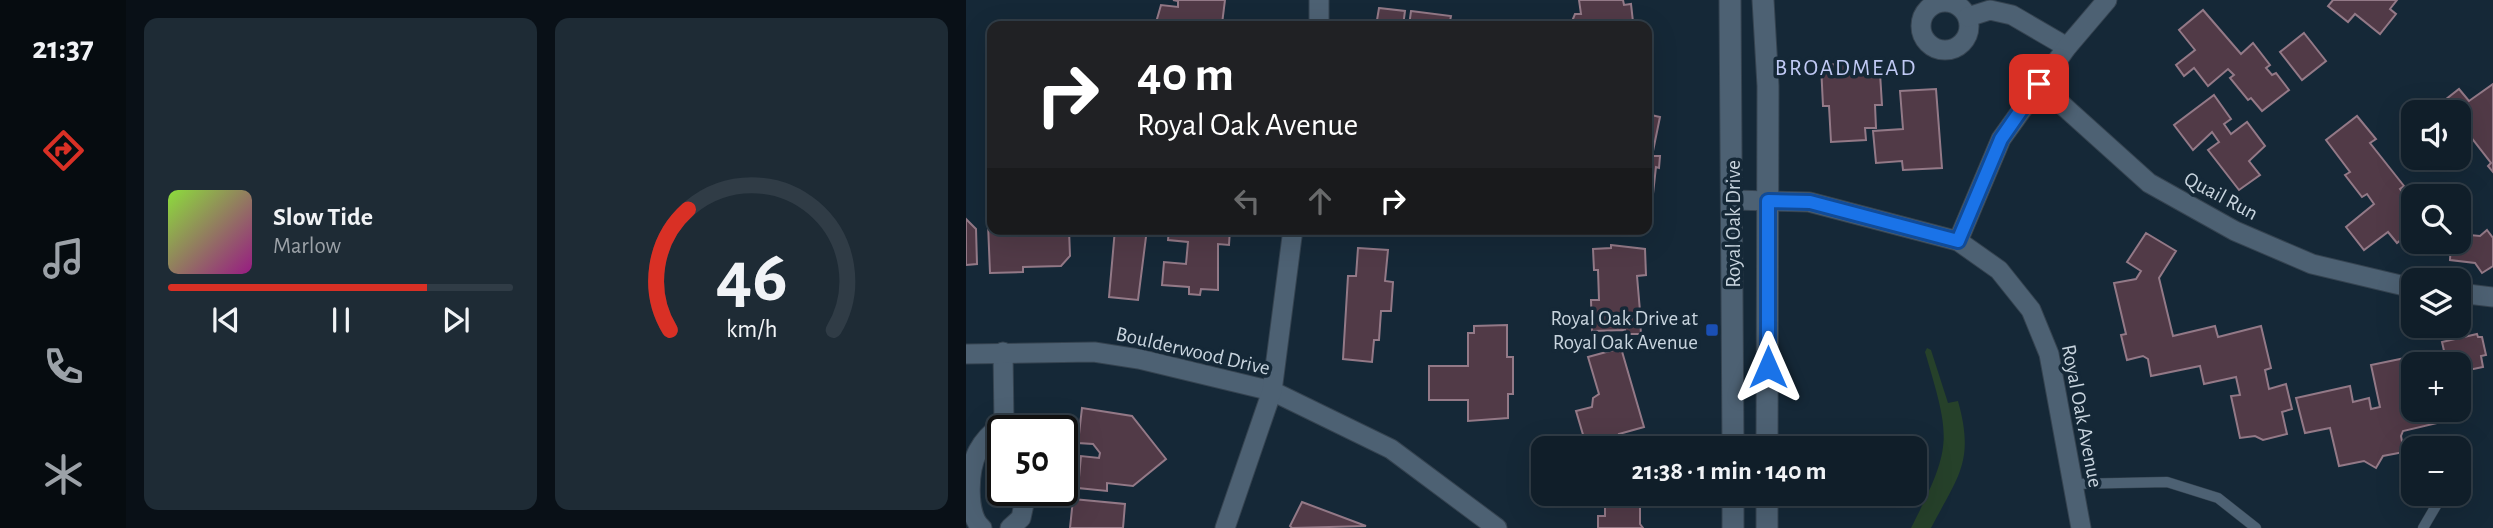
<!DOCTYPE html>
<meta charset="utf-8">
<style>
:root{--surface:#101e29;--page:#1e2b35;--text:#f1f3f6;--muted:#9ca2a8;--line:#303c46;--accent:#d93025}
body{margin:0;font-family:"Alegreya Sans",sans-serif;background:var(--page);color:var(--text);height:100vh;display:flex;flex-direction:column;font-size:26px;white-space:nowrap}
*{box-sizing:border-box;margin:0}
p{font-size:23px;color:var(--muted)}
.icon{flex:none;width:38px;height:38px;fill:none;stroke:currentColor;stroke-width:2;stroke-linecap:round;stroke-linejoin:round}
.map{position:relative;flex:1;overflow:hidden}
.panel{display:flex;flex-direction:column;gap:18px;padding:18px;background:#091017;width:840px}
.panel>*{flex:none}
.guide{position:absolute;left:21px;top:21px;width:665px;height:214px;border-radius:14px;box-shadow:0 7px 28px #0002,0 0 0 2px var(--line);background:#202124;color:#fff;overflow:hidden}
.tools{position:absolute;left:1435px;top:100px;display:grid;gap:14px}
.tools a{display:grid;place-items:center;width:70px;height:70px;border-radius:14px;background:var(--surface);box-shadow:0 7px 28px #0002,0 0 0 2px var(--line);font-size:35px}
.speed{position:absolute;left:21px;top:415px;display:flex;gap:14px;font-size:35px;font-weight:700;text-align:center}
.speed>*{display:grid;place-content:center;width:91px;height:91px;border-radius:50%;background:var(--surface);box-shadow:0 7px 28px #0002,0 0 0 2px var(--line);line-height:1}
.speed .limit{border:4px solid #111;border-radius:10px;background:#fff;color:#111}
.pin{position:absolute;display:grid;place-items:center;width:60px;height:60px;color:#fff;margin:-30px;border-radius:14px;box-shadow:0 4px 10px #0006}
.me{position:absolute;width:77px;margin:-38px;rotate:0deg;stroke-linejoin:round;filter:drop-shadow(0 0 5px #0008)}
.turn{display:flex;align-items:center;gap:24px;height:147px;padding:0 35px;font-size:32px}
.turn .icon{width:91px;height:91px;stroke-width:2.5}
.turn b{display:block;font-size:49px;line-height:60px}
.lanes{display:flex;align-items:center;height:66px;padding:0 35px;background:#0003;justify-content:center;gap:35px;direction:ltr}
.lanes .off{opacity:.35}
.panel .tile{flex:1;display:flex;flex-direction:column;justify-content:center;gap:10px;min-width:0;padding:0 24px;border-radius:14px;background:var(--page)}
.panel .dial{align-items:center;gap:0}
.dial svg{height:182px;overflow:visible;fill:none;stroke:var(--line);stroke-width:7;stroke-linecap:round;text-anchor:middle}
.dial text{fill:var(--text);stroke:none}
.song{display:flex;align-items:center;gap:21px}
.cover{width:84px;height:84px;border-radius:10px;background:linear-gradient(135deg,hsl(90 70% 55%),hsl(310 70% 35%))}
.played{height:7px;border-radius:4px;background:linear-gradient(90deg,var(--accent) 75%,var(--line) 75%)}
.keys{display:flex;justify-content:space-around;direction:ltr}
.panel .tiles{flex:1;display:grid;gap:18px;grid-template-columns:repeat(2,1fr)}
.trip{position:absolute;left:565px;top:436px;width:396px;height:70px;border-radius:14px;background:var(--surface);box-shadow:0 7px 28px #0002,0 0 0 2px var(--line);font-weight:700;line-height:70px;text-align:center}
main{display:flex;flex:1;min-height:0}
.tab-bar{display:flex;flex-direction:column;width:126px;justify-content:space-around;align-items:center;background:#060c10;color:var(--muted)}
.tab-bar .icon{width:49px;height:49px}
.tab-bar .active{color:var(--accent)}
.tab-bar b{font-size:32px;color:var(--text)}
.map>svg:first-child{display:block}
.green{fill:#26412a}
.building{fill:#513a47;stroke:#937987;stroke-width:2}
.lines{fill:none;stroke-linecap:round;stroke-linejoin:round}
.lane-casing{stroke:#354350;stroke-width:11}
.street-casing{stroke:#354350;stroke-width:21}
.secondary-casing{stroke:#354350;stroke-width:23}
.lane{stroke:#4d6173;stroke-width:10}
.street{stroke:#4d6173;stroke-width:19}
.secondary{stroke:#4d6173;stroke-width:21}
.route-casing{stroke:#114b97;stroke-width:18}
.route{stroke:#1a73e8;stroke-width:12}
.transit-dot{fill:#1a4fb4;stroke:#152837;stroke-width:2.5}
.labels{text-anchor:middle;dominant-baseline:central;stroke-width:7;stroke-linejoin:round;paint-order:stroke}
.street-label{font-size:21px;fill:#c8d4de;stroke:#152837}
.poi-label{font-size:21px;fill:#c8d4de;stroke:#152837;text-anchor:end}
.neighbourhood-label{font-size:23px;letter-spacing:2px;fill:#c0c9f4;stroke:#152837}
</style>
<main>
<nav class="tab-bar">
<b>21:37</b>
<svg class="icon active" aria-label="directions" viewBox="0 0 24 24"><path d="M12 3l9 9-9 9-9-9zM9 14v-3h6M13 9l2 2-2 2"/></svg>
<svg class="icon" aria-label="music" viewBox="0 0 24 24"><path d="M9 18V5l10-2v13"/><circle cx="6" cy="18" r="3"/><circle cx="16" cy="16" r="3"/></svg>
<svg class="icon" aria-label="phone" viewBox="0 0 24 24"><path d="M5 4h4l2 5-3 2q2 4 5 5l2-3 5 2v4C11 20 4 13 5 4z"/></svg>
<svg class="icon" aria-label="climate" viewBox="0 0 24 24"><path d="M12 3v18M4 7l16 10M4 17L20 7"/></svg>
</nav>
<section class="panel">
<div class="tiles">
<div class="tile">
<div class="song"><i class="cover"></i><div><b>Slow Tide</b><p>Marlow</p></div></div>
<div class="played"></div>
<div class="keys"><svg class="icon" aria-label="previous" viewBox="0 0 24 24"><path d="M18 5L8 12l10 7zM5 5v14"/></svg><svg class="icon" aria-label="pause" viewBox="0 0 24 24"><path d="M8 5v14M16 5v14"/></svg><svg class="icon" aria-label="next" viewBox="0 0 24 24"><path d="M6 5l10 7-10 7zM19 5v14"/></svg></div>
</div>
<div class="tile dial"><svg viewBox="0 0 100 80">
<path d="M14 69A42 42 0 1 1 86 69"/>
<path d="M14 69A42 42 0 0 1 22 16" stroke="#d93025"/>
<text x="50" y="56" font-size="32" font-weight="700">46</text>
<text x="50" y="72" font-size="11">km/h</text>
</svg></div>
</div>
</section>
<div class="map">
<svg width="1527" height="528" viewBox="0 0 1527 528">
<rect width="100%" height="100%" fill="#152837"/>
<path class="green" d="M961,348l4,2 17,53 10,-2c17,61 0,75 -27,127h-20c42,-83 40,-88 14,-176z"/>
<g class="building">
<path d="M259,0l-3,24 5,2h-72l6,-21 17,2v-6l-5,-1z"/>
<path d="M613,0h44l1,5 7,-1 2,18 -7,1 6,3h-62l5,-12h6z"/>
<path d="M1367,0h64l-7,9 6,5 -16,20 -25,-20 -7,8 -20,-16z"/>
<path d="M413,8l26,3 -2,15h-27z"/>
<path d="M1237,10l38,44 12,-11 17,22 -4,3 6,7 4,-2 13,17 -27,21 -11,-13 -3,2 -18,-22 4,-3 -6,-6 -20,17 -14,-18 -10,8 -8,-11 19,-15 -16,-20z"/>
<path d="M445,11l40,5 -2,10h-40z"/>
<path d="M1338,33l22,28 -24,19 -22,-28z"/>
<path d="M889,63v11l11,-8 9,8 5,-1 2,32h-7l1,23h-11l1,12 -35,2 -2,-36h-6l-2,-41z"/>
<path d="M1527,84v88l-5,-6 3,-3 -28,-36 -4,3v-18h-20l-3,-5 23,-18 10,12z"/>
<path d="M970,89l6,79 -39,2 -1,-9 -26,2 -3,-32 30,-2 -3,-38z"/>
<path d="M1248,95l17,24 -7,5 7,10 16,-12 18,24 -16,15 11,14 -21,15 -31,-40 11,-8 -7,-10 -19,18 -19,-25z"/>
<path d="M681,114l13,3 -8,39h8l-1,12 -3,-1 -5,45h-4z"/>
<path d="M1391,116l19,23 -6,4 34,43 -4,3 13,17v24l-16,13 -9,-11 -24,18 -18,-23 28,-23 -7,-10 -5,3 -17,-22 5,-3 -24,-32z"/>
<path d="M0,219l10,10 1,35 -11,1z"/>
<path d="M22,224h4v5h77l1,27 -9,10 -38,1v5l-33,1z"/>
<path d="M149,229h32l-9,71 -29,-3z"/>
<path d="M203,229h61l-1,16 -11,-1v46l-17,-1 -1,6 -11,-1v-7l-27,-2 2,-23 22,2 2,-22 -20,-2z"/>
<path d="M1521,230l6,8v28l-11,7 -7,-10 -25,-3 1,-18h8v-8l21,2z"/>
<path d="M1180,233l30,18 -17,27 14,58 42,-10 3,11 43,-11 10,42 -6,2 4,19 17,-5 6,25 -10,3 5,22 -24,6 -8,-4 -15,2 -9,-42 9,-1 -4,-18 -32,7 -4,-18 -49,10 -3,-17 -5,-3 -16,4 -6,-25 5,-1 -12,-51 22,-4 5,-8 -14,-9z"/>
<path d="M645,245l34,4 1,26 -9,1 3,35h-3v8h3l1,15h-15l-1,-4 -33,1 -1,-31h8l-1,-30h-4l-1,-21 18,-1z"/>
<path d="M392,248l30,2 -3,31 8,1 -2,29h-10l-2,29h-5l-2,22 -29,-3 5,-83h8z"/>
<path d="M541,325v32h6v37h-5v24l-40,3v-21h-39v-34h39v-33h6v-7z"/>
<path d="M1511,334l1,3h4l4,18 -5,1 2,11 -24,5v-8h-12l-5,-22z"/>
<path d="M655,348l23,79 -25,7 2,8 -34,6 -11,-37 16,-4 1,-9 6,-4 -11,-37z"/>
<path d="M1439,358l2,11 6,-1v42h38l-1,10 -47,11 -2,5 3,16 -21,4 -7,12 -12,-7 -25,5 -9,-38 -25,5 -9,-35 54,-12 3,16 16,-4 2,11 9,-2 -9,-42z"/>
<path d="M116,408l50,8 34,43 -33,27 -26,-3v8l-29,-3 3,-32 18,2 1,-5 -7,-9 -15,-1z"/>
<path d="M634,494h46l-6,6v24l3,4h-45v-12h7v-17z"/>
<path d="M107,499l52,5 -2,24h-53z"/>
<path d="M336,502l64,24 -74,2 -2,-2z"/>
</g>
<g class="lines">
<defs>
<g id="lane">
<path d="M1106,484l95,-2 51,16 38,30"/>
<path d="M1457,528l17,-29"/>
</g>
<g id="street">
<circle cx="979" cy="26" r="24"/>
<path d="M1002,17l22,-7 22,5 55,32"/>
<path d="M353,26v-26"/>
<path d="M1073,84l110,99 86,48 77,33 101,24"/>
<path d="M767,200l76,2 149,39 41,29 32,40 18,44 32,174"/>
<path d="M992,241l43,-102 66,-92 40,-47"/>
<path d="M1493,293l34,4"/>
<path d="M37,352l1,71"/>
<path d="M0,354l128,-2 45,7 133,32 119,58 106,79"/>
<path d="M16,528c-16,-13 -14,-58 -4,-77 6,-12 15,-20 26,-28"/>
<path d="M44,528l11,-10 6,-28"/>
<path d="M259,528l47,-137 21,-162"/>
</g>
<g id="secondary">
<path d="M764,0l3,448"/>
<path d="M797,0l5,86 -1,362"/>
<path d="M767,528v-34"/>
<path d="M801,528v-34"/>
</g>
</defs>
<use href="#lane" class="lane-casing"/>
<use href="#street" class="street-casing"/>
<use href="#secondary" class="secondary-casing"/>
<use href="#lane" class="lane"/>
<use href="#street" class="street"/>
<use href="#secondary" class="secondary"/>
</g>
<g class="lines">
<defs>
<path id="route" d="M802,367v-166l42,1 148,39 43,-102 38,-55"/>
</defs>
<use href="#route" class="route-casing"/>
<use href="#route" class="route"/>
</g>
<rect class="transit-dot" x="739" y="323" width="14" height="14" rx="3.5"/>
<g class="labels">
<g class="street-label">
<text transform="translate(1255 196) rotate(28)">Quail Run</text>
<text transform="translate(767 224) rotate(-90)">Royal Oak Drive</text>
<text transform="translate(227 351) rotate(13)">Boulderwood Drive</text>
<text transform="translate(1116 416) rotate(79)">Royal Oak Avenue</text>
</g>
<g class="poi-label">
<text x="732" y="318">Royal Oak Drive at<tspan x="732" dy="24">Royal Oak Avenue</tspan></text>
</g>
<g class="neighbourhood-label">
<text x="880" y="68">BROADMEAD</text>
</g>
</g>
</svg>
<div class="tools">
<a><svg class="icon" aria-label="sound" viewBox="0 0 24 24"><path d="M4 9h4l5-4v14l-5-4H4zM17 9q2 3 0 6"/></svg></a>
<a><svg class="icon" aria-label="search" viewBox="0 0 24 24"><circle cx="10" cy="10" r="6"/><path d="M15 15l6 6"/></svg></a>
<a><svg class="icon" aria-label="layers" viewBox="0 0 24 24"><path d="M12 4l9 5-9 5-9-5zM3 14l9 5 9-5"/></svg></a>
<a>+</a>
<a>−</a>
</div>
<div class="speed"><div class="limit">50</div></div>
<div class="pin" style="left:1073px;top:84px;background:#d93025"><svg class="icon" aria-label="arrive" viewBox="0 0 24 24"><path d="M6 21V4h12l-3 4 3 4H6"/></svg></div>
<svg class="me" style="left:802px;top:367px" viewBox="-20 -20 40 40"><path d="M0-17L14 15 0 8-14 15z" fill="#1a73e8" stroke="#fff" stroke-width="4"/></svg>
<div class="trip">21:38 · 1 min · 140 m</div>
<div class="guide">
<div class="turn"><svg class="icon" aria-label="right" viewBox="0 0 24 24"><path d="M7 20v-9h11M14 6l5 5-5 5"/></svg><div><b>40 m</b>Royal Oak Avenue</div></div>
<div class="lanes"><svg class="icon off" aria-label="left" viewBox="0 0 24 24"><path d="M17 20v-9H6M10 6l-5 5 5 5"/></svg><svg class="icon off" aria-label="ahead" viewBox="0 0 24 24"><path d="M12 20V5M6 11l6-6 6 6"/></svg><svg class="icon" aria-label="right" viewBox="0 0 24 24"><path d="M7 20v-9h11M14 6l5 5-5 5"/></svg></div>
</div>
</div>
</main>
